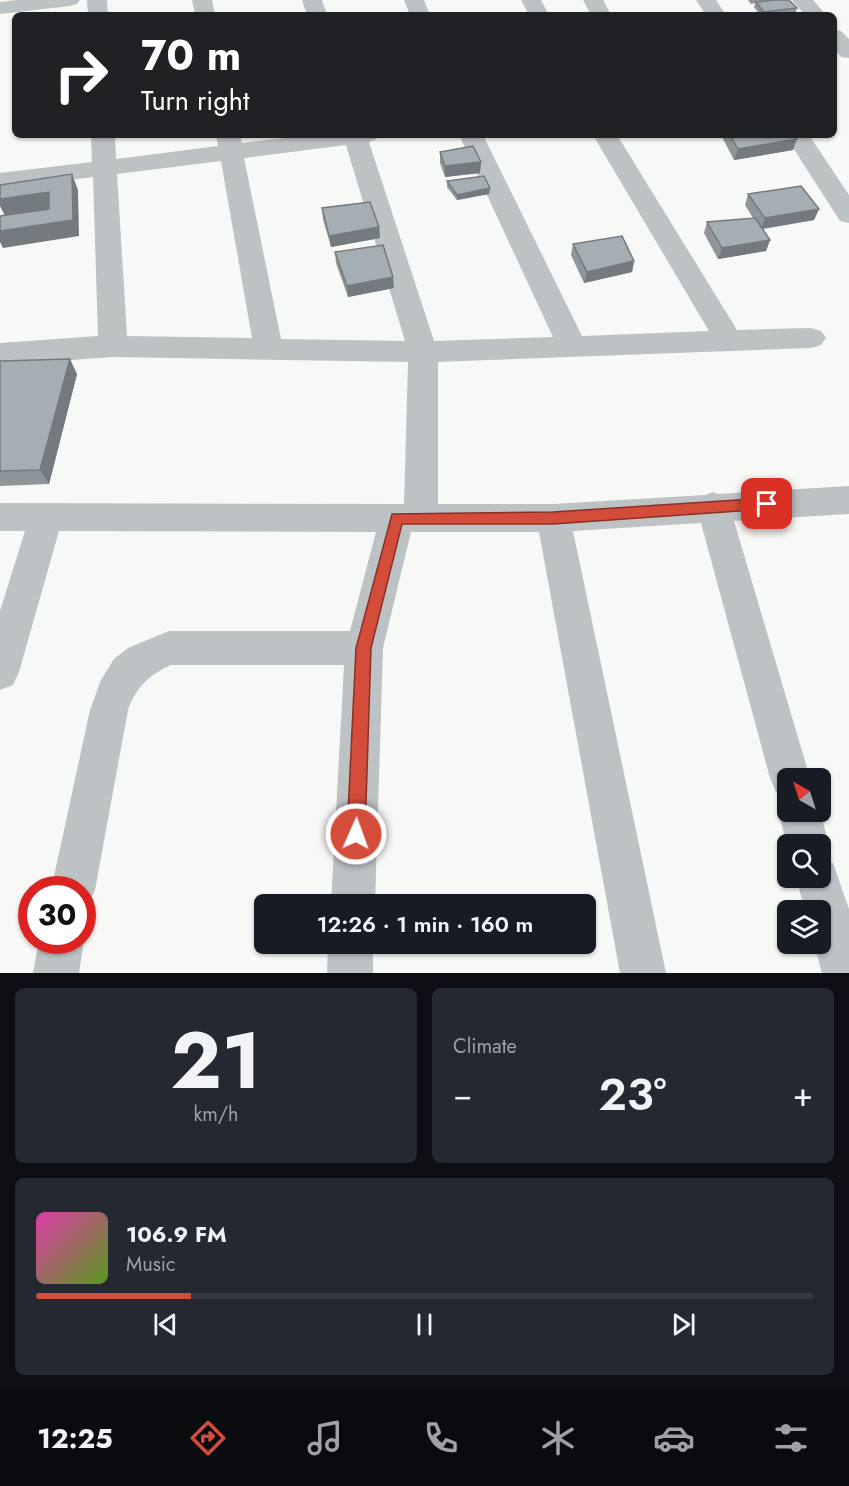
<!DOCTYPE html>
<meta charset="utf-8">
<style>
:root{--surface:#171b24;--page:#242831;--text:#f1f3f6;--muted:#9ea1a6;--line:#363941;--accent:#d44c3a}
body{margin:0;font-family:Jost,sans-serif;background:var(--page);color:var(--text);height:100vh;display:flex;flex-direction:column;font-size:22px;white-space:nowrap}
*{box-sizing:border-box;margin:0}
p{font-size:20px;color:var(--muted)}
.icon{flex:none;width:33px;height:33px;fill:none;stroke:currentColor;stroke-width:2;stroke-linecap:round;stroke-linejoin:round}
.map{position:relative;height:973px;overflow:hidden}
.side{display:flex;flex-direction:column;gap:15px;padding:15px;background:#0d0f14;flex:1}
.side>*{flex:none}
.hud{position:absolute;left:12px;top:12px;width:825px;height:126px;border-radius:9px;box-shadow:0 2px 4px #0004;background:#202124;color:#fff;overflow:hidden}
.needle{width:39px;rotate:321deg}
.fabs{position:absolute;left:777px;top:768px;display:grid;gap:12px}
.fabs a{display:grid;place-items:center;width:54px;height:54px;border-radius:9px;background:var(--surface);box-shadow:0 2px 4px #0004;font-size:30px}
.speed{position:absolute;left:18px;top:876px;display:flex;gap:12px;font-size:30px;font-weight:700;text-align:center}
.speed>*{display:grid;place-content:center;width:78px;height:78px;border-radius:50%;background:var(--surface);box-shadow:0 2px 4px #0004;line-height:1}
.speed .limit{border:9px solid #d22;background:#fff;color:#111}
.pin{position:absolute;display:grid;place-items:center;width:51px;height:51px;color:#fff;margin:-26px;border-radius:12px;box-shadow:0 3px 9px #0006}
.me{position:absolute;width:66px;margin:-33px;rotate:2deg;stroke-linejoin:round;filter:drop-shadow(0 0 4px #0008)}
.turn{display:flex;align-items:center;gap:21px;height:126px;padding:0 30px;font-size:27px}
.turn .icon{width:78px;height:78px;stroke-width:2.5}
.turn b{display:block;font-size:42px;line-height:51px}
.big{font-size:45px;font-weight:600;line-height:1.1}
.side .tile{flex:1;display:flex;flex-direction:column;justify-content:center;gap:9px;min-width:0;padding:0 21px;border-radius:9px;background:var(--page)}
.side .dial{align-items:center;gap:0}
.dial b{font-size:78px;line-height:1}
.song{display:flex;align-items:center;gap:18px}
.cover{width:72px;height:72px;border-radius:9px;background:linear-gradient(135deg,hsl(320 70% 55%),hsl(90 70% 35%))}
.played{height:6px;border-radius:3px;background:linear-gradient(90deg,var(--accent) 20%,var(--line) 20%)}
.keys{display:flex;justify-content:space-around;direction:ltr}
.heat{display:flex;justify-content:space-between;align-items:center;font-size:33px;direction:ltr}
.side .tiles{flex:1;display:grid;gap:15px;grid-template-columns:1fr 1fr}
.tile:last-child{grid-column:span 2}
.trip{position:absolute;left:254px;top:894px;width:342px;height:60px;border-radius:9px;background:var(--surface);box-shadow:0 2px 4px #0004;font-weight:600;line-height:60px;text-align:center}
.tab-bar{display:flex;height:96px;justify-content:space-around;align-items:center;background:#090b0e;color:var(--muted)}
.tab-bar .icon{width:42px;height:42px}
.tab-bar .on{color:var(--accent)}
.tab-bar b{font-size:27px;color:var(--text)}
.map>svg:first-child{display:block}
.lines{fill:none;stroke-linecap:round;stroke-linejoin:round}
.minor{fill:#bdc2c5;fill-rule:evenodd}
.wall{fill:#8e9699}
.shaded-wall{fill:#747a7d}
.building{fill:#a5aeb2;stroke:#747a7d;stroke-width:1.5}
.route{fill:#d44c3a;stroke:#8a3126;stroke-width:1.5}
</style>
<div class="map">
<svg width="849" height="973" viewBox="0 0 849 973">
<rect width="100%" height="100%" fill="#f8f8f6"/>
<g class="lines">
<g class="minor">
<path d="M17,0h63l-3,4 -7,2 -70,8v-12z"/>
<path d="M87,0h20l1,15h-20z"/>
<path d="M192,0h20l3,15h-20z"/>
<path d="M302,0h20l5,15h-20z"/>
<path d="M404,0h20l6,15h-20z"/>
<path d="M521,0h20l8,15h-20z"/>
<path d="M583,0h20l8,15h-20z"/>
<path d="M696,0h20l10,15h-20z"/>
<path d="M792,0h21l13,15h-21z"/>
<path d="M834,29l7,2 8,8v19l-8,-1 -7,-9z"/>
<path d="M91,135h24l1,24 102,-13 -2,-11h24l2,8 67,-8h70l-4,5 -6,2 65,199 119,-4 -94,-202h24l99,201 127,-5 -116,-196h24l120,195 74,-2 10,3 5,7 -5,7 -10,3 -373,14v142h115l152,-9 8,-3 5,2 131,-8v28l-115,7 76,257h-22v34h32l9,32 -6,14 10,5 16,46v64h-27l-8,-29h6v-34h-15l-9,-32h24v-34h-33l-9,-32 8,-15 -10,-5 -6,-14 -69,-255 -128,8 93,442h-46l-81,-441h-128l-28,116 -8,256h-44l13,-239h-173c-22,10 -35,22 -43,45l-33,180 -7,15 -6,3v-18h-31l39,-180 11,-30 13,-21 14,-11 41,-17h181l26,-99 -317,-1 -40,141 -6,13 -13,5v-79l25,-80h-25v-28l404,1 4,-142 -295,-5 -113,8v-22l98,-7 -5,-159 -93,12v-16l92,-11zM346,145l59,196 -124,-2 -37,-181zM221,161l31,177 -125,-2 -10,-162z"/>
<path d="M785,135h24l40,60v28l-9,-2z"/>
<path d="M82,935l2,5 -5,33h-46l6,-33h43z"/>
<path d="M328,944h45v29h-46z"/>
</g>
</g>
<g class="wall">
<path d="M748,0h41l8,8 -2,6 -11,1h-24l-6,-8 1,-4 -4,1z"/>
<path d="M721,135h73l-1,15 -59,10z"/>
<path d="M440,152l41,10 -1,11 -35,4 -5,-14z"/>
<path d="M447,181l43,7 -1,6 -32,6 -10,-13z"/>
<path d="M748,194l71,15 -5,11 -51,9 7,11 -4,11 -48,8 -14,-26 3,-11 46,-4 -8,-13z"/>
<path d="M322,208l57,19 1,11 -49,9 -8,-28z"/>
<path d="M573,244l61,17 -2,11 -48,11 -13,-28z"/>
<path d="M335,252l59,36 -46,9 -12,-34z"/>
<path d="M0,361l77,13 -28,110 -49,2z"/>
</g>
<g class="shaded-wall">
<path d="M797,139l-4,11 -59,10 4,-11z"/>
<path d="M481,162l-1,11 -35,4v-11z"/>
<path d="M72,174l6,16 1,46 -76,12 -3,-6v-11l73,-11z"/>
<path d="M490,188l-1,6 -32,6v-5z"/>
<path d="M49,192l7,16 -51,8 -5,-10v-7z"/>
<path d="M819,209l-5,11 -53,9 4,-11z"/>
<path d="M379,227l1,11 -49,9 -2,-11z"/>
<path d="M770,240l-4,11 -48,8 4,-11z"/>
<path d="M634,261l-2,11 -48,11 3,-11z"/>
<path d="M393,277l1,11 -46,9 -1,-11z"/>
<path d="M70,359l7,15 -28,110 -9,-14z"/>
</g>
<g class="building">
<path d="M775,0h14l8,8 -33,4 -8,-10z"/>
<path d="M730,135h64l3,4 -59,10z"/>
<path d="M473,146l8,16 -36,4 -5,-14z"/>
<path d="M72,174l1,46 -73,11v-15l49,-7v-17l-49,7v-14z"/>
<path d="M484,176l6,12 -33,7 -10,-14z"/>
<path d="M801,186l18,23 -54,9 -17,-24z"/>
<path d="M370,202l9,25 -50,9 -7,-28z"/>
<path d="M755,218l15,22 -48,8 -15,-26z"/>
<path d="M622,236l12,25 -47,11 -14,-28z"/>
<path d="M383,245l10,32 -46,9 -12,-34z"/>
<path d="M70,359l-30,111 -40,1v-110z"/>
</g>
<path class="route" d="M767,498l7,6 -7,5 -214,15h-151l-31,124 -6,186 -3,7 -6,2 -6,-2 -3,-7 9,-186 36,-134 161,-2z"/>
</svg>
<div class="fabs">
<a><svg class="needle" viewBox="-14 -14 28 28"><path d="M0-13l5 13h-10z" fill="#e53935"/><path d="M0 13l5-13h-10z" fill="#9ea1a6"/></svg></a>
<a><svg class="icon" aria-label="search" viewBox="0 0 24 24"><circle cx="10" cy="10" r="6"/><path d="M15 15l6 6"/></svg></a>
<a><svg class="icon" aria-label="layers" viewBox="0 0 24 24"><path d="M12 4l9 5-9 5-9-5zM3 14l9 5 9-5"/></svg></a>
</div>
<div class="speed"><div class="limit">30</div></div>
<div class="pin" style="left:767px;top:504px;background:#d93025"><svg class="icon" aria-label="arrive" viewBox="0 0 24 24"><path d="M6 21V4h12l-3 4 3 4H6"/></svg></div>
<svg class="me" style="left:356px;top:834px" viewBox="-20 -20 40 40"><circle r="17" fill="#d44c3a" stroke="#fff" stroke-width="3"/><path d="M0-11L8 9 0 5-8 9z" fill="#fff"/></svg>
<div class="trip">12:26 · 1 min · 160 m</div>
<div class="hud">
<div class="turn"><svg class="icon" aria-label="right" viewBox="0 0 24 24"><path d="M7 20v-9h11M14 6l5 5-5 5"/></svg><div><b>70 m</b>Turn right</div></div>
</div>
</div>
<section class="side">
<div class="tiles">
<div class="tile dial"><b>21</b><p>km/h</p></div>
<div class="tile"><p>Climate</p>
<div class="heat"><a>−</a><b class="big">23°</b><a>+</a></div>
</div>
<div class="tile">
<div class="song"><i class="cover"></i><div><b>106.9 FM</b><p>Music</p></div></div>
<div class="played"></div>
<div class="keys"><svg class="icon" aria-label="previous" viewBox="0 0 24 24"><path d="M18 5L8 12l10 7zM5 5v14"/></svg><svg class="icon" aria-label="pause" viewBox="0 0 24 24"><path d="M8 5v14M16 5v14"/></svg><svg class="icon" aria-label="next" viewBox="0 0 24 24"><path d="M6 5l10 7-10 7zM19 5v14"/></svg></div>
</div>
</div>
</section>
<nav class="tab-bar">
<b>12:25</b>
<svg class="icon on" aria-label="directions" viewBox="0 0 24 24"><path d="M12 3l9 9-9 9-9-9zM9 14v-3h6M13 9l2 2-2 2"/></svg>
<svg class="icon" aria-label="music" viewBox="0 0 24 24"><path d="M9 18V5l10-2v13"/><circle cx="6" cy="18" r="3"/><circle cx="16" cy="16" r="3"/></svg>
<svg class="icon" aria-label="phone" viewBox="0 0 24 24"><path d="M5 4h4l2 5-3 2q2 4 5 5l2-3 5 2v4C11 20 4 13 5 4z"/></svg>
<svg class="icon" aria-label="climate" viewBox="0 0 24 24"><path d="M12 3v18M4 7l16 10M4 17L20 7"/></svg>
<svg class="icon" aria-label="car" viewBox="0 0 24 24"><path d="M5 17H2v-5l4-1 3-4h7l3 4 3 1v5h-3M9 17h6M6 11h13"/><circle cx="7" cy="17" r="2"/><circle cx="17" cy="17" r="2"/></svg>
<svg class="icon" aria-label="filters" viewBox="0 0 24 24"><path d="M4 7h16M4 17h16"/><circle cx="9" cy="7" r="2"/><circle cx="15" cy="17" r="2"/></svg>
</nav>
